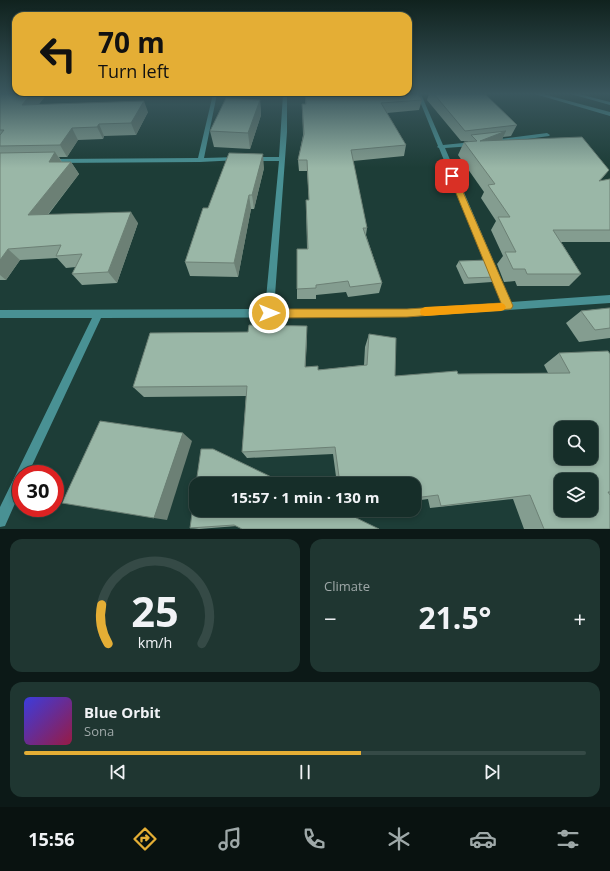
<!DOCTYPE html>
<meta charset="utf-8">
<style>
:root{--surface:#162e29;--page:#1f3631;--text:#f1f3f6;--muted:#9ea8a8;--line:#354a46;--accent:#e4ae35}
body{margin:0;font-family:"Open Sans",sans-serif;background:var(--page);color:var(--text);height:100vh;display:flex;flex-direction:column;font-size:15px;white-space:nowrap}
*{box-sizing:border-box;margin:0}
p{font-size:13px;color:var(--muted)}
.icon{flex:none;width:22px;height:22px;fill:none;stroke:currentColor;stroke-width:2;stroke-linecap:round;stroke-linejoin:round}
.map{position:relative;height:529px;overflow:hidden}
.details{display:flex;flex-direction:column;gap:10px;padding:10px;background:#0c1917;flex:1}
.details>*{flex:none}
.top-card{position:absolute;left:12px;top:12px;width:400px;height:84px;border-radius:12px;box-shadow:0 2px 6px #0003,0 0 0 1px var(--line);background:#e4ae35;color:#111;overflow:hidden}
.fabs{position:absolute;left:554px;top:421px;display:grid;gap:8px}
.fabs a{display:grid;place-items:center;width:44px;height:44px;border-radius:8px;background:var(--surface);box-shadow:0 2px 6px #0003,0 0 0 1px var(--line);font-size:20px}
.speed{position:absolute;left:12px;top:465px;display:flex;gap:8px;font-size:20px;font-weight:700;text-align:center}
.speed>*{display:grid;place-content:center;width:52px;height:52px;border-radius:50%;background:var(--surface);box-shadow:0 2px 6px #0003,0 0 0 1px var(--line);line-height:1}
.speed .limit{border:6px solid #d22;background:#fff;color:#111}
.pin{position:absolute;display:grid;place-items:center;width:34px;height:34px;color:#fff;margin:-17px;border-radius:8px;box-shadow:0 2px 6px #0006}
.me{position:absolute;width:44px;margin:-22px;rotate:90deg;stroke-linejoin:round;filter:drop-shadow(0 0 3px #0008)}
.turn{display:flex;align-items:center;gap:14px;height:84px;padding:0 20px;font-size:18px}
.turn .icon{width:52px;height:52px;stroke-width:2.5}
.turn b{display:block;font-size:28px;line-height:34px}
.big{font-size:30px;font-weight:700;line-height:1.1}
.details .tile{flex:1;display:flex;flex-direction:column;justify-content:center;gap:6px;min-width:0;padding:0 14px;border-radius:12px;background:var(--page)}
.details .dial{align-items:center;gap:0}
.dial svg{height:104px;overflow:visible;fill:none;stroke:var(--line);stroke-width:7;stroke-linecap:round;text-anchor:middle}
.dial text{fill:var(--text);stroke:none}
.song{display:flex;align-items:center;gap:12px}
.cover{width:48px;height:48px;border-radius:6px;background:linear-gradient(135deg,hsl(240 70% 55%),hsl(340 70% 35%))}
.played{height:4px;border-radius:2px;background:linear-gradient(90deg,var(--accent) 60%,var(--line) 60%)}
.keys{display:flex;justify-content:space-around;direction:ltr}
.heat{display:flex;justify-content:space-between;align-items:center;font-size:22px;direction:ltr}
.details .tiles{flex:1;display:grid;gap:10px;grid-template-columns:1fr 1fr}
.tile:last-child{grid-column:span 2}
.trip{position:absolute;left:189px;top:477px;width:232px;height:40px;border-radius:12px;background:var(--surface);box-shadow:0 2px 6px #0003,0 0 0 1px var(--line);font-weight:700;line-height:40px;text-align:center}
.tab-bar{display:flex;height:64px;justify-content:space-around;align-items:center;background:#091210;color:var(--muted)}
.tab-bar .icon{width:28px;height:28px}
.tab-bar .selected{color:var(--accent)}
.tab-bar b{font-size:18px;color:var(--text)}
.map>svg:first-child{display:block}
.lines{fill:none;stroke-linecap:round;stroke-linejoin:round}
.street{fill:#499194;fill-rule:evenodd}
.wall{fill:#849d90}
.shaded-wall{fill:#6c8075}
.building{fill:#9ab7a7;stroke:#6c8075;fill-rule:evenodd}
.route{fill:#e4ae35;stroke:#947122}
.slow{fill:#f59e0b}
</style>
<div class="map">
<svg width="610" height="529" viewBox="0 0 610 529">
<rect width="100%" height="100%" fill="#1d3d37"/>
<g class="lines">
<g class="street">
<path d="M213,94h4l-13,64 33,-1 3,2 -1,1 -39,2 -149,1 -3,-2 3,-2 147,-1z"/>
<path d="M283,94h4v38l-13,177h133l95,-6 -63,-155 -2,-1 1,-1 -21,-52h4l22,51 30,-3 3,2 -3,2 -28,2 66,154 99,-7v8l-203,14 -306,1 -73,156h-7v16l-16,36 -5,1v-20l92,-189h-92v-8l265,-1 14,-148h-26l-3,-2 3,-2h26z"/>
<path d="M535,94h8l67,18v4z"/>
<path d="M571,94h8l31,8v3z"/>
<path d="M547,133l3,2 -1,1 -56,8 -3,-2 3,-2z"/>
</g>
</g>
<g class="wall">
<path d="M0,94h47l-8,10 109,8 -12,23 -32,1 -1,3 -25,1 -11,17h-8l3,5h9l8,12 -31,41 90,8 -21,60 -35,2 -10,-11 4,-7 -10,1 -9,-10 -37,2 -14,20h-6z"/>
<path d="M305,94h113l4,6 -3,10 -32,3 19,32 -2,11 -51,5 14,67 -1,7 16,48 -3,10 -31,4 -2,-5 -30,3v4h-19v-10l10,-40 -1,-49h3l-2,-29h-8l-1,-11 5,-25 -1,-31h3z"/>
<path d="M429,94h56l32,31 -6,11 -8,1 -1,3 107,30 -9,11 10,-2v63h-49l20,32 -12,12h-52l-2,-5 -11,1 -7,-18 6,-8 -12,-26 5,-9 -15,-23 3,-6 -26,-37 6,-13h4v-1h-7l-34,-41z"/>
<path d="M260,100l1,15 -11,34 -36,-2 -4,-16z"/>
<path d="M264,168l-10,41h-3l-13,68 -48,-1 -5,-14 23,-54z"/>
<path d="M459,261l37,16 -4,5 -28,2 -8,-18z"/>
<path d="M610,308v30l-31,4 -13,-19 15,-12z"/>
<path d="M369,334l26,42 63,-2 90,-1 -4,-8 15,-12 51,1v175h-86l-11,-30 -83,9 -2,-9 -14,2v-17h-77l-4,-30 -86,4 -5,-6 4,-56 -102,1 -11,-10 174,-49 -2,29 13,3 46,-5 1,-18z"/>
<path d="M340,510l-103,16 -38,3 -9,-1z"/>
</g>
<g class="shaded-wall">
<path d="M31,94h16l-18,22 -7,-11z"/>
<path d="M260,100l1,15 -11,34 -2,-16z"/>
<path d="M144,101l4,11 -12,23 -5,-12z"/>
<path d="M99,124l5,12 -1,3 -6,-12z"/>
<path d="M72,128l6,12 -11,17 -7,-12z"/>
<path d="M506,131l-6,13 -20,-3z"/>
<path d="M55,152l8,12 -14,-2z"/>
<path d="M263,154l1,14 -10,41 -2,-14z"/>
<path d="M71,162l8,12 -41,53 -10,-12z"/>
<path d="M249,195l2,14 -13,68 -4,-14z"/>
<path d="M131,212l7,11 -21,60 -9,-11z"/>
<path d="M8,249l12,11 -14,20 -6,-5v-15z"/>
<path d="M307,326v12l-2,40v-11z"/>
<path d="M183,433l9,8 -25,79 -13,-2z"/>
</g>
<g class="building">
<path d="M0,94h31l-9,11 122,-4 -13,22 -32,1 -2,3 -25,1 -12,17 -60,1v-11l4,-5h-4z"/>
<path d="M305,94h113l4,6 -41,3 25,42 -55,5 16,78h-4l19,55 -32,4 -2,-6 -32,4v3l-19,1v-40h11l-2,-49h3l-2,-40h-9l6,-26 -2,-30h4z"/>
<path d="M434,94h51l32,31 -52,6z"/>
<path d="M226,98l34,2 -12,33 -38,-2z"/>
<path d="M506,131l-26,10 102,-4 27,33 -10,11 11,-2v51h-57l28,44h-54l-2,-5h-12l-8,-17h11l-18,-35h12l-22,-32 7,-1 -31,-42 13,-1 -6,-6z"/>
<path d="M55,152l-6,10h22l-43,53 103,-3 -23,60 -36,2 10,-20 -26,2 5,-11 -53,4 -8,11v-107z"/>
<path d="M229,153l34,1 -11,41h-3l-15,68 -49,-1 18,-54h5z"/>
<path d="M489,260l7,17 -28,1 -9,-17z"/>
<path d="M609,308h1v20l-15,2 -14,-19z"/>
<path d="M249,325l58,1 -2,41 13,-1v4l49,-5 2,-31 27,4 -1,38 62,-5 1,3 112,-1 -11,-20 49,-2 2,3v138h-2l2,3v34h-66l-14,-34 -89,11 -3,-11 -24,3v-14h-74l-5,-37 -93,5 5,-66 -114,1 17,-54 98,-1zM561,428h30v30h-30zM561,480h30v30h-30z"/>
<path d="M100,421l83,12 -29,85 -92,-15z"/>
<path d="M201,449h12l73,35h-90z"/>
<path d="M196,485v25h144l39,19h-137l-8,-4 -44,3z"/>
</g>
<linearGradient id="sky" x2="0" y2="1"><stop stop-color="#10221e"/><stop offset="0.56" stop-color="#3a575e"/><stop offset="1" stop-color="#3a575e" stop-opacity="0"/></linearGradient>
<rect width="610" height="168" fill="url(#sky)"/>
<path class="route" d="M452,174l4,2 57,130 -2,3 -104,8 -138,1 -3,-1 -2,-4 2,-3 3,-1h138l94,-6 -52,-127z"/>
<path class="slow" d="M501,303l3,1 2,3 -2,3 -3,1 -76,5 -4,-1 -1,-3 1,-3 4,-2z"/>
</svg>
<div class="fabs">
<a><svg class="icon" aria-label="search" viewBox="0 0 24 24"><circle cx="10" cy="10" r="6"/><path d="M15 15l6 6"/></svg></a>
<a><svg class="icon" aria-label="layers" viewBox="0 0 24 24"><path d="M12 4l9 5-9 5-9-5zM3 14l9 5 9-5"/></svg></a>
</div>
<div class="speed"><div class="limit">30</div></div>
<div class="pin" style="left:452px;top:176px;background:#d93025"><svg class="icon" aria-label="arrive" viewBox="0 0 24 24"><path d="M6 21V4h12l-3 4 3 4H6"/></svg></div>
<svg class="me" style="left:269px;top:313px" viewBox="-20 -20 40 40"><circle r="17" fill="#e4ae35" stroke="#fff" stroke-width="3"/><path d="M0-11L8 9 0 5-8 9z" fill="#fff"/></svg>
<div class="trip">15:57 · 1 min · 130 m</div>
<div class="top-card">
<div class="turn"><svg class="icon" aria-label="left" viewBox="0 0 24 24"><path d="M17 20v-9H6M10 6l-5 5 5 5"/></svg><div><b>70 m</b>Turn left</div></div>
</div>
</div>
<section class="details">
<div class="tiles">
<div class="tile dial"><svg viewBox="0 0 100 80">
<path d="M14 69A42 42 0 1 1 86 69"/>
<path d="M14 69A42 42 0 0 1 9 39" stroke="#e4ae35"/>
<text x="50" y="56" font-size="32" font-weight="700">25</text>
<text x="50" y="72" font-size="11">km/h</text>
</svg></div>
<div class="tile"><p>Climate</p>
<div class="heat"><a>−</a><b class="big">21.5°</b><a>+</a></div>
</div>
<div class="tile">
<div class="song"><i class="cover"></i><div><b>Blue Orbit</b><p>Sona</p></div></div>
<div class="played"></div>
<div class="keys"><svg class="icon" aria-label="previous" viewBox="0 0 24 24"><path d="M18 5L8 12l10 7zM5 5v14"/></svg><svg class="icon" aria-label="pause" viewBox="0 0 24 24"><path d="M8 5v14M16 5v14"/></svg><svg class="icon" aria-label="next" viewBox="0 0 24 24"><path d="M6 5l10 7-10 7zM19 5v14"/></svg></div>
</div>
</div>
</section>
<nav class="tab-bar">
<b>15:56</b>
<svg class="icon selected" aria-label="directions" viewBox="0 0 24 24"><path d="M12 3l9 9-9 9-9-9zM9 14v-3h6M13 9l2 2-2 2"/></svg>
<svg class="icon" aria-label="music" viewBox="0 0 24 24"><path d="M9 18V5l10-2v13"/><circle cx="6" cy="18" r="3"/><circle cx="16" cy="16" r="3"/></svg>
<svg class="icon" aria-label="phone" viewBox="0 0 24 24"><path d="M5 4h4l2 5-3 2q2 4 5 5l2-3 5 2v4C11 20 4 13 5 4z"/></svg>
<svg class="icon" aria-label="climate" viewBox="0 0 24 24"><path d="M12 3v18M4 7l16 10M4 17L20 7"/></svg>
<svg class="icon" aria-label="car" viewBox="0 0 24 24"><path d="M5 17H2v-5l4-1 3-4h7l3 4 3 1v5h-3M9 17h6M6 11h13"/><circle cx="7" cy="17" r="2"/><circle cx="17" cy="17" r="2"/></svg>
<svg class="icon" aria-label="filters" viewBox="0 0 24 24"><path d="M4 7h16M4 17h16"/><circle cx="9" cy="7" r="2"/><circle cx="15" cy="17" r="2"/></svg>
</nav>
